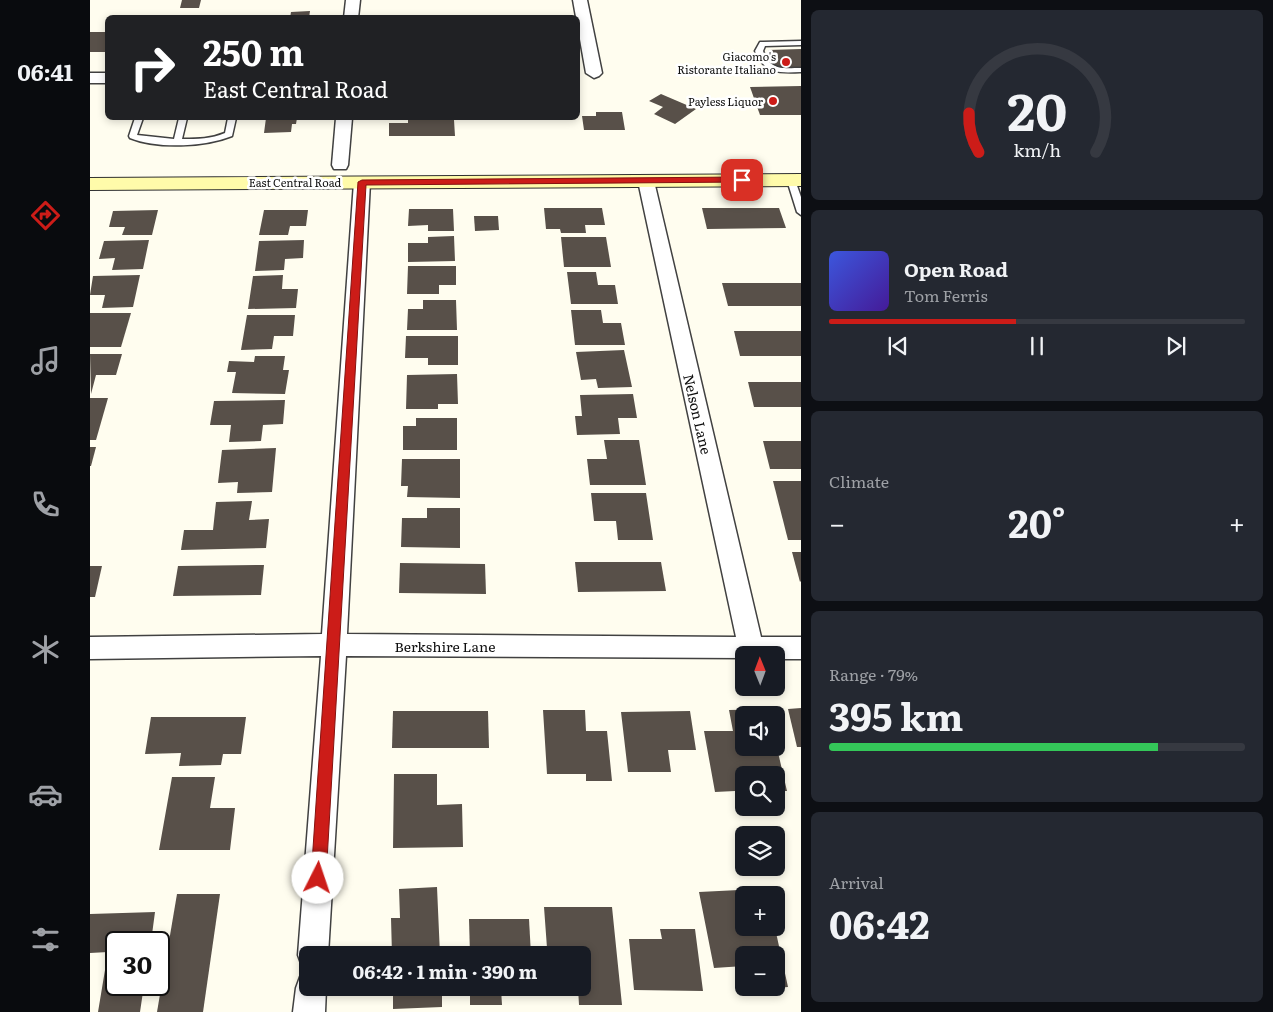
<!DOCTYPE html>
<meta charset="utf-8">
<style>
:root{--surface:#171b24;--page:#242831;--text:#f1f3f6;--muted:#9ea1a6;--line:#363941;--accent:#cc1c18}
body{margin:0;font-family:Literata,serif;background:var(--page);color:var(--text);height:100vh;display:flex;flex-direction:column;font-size:19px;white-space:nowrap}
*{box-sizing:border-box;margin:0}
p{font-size:16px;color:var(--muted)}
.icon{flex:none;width:28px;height:28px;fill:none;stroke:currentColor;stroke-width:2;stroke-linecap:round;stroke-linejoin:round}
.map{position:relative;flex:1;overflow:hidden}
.sheet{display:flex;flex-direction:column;gap:10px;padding:10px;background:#0d0f14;width:472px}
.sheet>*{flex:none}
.guide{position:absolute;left:15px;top:15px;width:475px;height:105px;border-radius:8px;box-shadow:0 2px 8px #0003;background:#202124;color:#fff;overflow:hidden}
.needle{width:32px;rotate:359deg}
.buttons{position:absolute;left:645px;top:646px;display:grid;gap:10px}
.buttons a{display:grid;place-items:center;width:50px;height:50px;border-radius:8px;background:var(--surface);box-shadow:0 2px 8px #0003;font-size:25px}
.speed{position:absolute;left:15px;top:931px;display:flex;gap:10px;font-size:25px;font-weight:700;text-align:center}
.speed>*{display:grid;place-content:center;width:65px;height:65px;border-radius:50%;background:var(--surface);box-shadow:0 2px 8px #0003;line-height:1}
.speed .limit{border:2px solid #111;border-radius:8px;background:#fff;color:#111}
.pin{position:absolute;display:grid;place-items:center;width:42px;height:42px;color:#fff;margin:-21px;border-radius:10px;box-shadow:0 2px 8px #0006}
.me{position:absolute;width:55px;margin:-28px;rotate:4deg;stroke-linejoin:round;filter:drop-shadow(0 0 4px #0008)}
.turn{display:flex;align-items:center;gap:18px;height:105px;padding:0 15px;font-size:22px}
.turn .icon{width:65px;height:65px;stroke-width:2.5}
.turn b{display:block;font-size:35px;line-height:42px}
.big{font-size:38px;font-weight:700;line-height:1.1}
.sheet .card{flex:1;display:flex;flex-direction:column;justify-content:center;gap:8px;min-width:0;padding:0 18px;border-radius:8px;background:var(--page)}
.sheet .dial{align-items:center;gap:0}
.dial svg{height:130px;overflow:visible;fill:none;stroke:var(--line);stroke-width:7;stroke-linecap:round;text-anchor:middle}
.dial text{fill:var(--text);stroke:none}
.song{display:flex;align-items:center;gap:15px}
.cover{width:60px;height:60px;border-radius:8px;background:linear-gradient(135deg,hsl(230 70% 55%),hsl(260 70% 35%))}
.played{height:5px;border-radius:2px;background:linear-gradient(90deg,var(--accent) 45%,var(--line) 45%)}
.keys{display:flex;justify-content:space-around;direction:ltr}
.heat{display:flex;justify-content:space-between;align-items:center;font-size:28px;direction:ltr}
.charge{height:8px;border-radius:4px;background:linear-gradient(90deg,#34c759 79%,var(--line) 0)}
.trip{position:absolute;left:209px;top:946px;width:292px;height:50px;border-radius:8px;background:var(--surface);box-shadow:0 2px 8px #0003;font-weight:700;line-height:50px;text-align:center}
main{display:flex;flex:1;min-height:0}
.menu{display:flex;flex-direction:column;width:90px;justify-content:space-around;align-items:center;background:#090b0e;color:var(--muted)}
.menu .icon{width:35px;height:35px}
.menu .active{color:var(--accent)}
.menu b{font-size:22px;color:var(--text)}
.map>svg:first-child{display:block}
.building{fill:#585049}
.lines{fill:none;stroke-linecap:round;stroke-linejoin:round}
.service-casing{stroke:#414141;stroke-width:3}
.minor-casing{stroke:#414141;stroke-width:3}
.secondary-casing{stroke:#303030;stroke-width:2}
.service{fill:#fff;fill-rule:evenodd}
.minor{fill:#fff;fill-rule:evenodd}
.secondary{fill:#fffbaa;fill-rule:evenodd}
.route{fill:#cc1c18;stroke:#851210}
.poi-dot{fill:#cc1c18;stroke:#fff;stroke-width:2}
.labels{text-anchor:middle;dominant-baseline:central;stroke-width:5;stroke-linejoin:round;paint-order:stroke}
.far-poi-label{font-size:11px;fill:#0e0e0e;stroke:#fff;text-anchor:end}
.far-street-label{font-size:11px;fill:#0e0e0e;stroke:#fff}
.street-label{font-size:14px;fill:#0e0e0e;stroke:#fff}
</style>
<main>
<nav class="menu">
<b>06:41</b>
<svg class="icon active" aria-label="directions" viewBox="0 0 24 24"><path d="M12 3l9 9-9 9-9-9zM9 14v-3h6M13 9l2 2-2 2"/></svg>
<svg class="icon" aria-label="music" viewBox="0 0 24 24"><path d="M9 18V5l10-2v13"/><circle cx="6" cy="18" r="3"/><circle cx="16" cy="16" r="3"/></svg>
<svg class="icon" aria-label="phone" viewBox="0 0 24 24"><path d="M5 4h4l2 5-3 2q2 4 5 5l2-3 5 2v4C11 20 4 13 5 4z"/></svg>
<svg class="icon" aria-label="climate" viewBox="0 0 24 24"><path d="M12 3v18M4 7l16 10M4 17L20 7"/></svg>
<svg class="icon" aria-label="car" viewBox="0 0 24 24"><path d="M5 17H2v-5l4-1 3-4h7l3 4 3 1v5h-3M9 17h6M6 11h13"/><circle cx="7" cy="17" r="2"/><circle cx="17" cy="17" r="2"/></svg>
<svg class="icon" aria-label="filters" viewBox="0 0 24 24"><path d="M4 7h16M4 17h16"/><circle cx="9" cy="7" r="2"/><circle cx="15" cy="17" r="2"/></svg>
</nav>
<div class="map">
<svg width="711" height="1012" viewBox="0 0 711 1012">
<rect width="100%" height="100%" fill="#fffdef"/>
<g class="building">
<path d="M92,0h19l-2,8h-19z"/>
<path d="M220,11l-1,7h-19l1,-6z"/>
<path d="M0,32h18l-1,20h-17z"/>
<path d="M711,49v18h-28l-5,-17z"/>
<path d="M711,86v29h-41l-10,-28z"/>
<path d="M571,94l35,15 -21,15 -21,-10 9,-7 -14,-6z"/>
<path d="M506,112h26l3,18h-41l-2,-14h14z"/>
<path d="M176,118h31l-1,6h-4l-1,8 -27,1z"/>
<path d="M318,120h46l1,16h-66v-13h19z"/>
<path d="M454,208h58l3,17h-20l1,8h-25l-1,-4h-14z"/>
<path d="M612,208h77l7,20 -79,1z"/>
<path d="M319,209h44l1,22h-26v-6l-20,1z"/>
<path d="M68,210l-6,25h-30l3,-8h-16l4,-16z"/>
<path d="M174,210h44l-2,16h-16l-2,9h-29z"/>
<path d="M384,216h24l1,14 -24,1z"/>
<path d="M364,236l1,25 -47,1v-19h20v-6z"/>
<path d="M471,237h45l5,30h-47z"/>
<path d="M59,240l-6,29 -31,1 3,-12 -16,1 5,-18z"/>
<path d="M214,240l-1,18 -18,1 -1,11 -29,1 4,-30z"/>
<path d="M318,266h48v19h-17v9h-32z"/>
<path d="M477,272h29l2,13h17l3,19h-47z"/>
<path d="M50,275l-7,32 -31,1 3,-13h-15l3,-19z"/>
<path d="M193,275l-1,14h16l-2,19 -48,1 5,-33z"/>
<path d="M632,283h79v23h-73z"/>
<path d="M333,300h33l1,30h-50l1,-21h15z"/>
<path d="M481,310h30l2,13h18l4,22h-50z"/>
<path d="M0,313h41l-10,34h-31z"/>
<path d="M157,315h48l-2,21h-19l-2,13 -31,1z"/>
<path d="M644,331h67v25h-61z"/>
<path d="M316,336h52v29h-30v-7h-23z"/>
<path d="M534,350l8,37 -34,1 -2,-9 -15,1 -5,-28z"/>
<path d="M0,354h32l-6,21h-20l-5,19z"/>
<path d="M165,356h30l-2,14h6l-4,24 -53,-1 4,-21h-9l2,-11 25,1z"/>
<path d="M367,374l1,30h-20v5h-32l1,-34z"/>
<path d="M658,382h53v25h-47z"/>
<path d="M543,394l4,24h-19l2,16 -43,1 -2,-19h7l-2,-21z"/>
<path d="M0,398h18l-12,42h-6z"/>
<path d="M195,400l-2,24 -20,1 -2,16 -32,1 2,-17h-21l4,-24z"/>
<path d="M326,418h41v32h-54v-24h13z"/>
<path d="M514,440h35l7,45h-56l-3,-26h20z"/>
<path d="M673,441h38v28h-31z"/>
<path d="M0,447h6l-5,19h-1z"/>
<path d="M186,448l-4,44 -35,1 1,-11 -20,1 4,-33z"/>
<path d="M312,459h58v39l-53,-1 1,-11h-7z"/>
<path d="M683,481h28v59h-13z"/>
<path d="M501,493h55l7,47h-35l-2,-19h-22z"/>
<path d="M162,501l-3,19 20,-1 -3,29 -85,2 3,-20h29l3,-28z"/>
<path d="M337,508h33v40l-59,-1 1,-29h25z"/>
<path d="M702,552h9v29l-1,1z"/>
<path d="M485,562h86l5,29 -88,1z"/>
<path d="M310,563l85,1 1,30 -87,-1z"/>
<path d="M174,565l-3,30 -88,1 5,-30z"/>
<path d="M0,566h12l-7,31h-5z"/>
<path d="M711,708v39h-4l-9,-38z"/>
<path d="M679,709l1,6h-26v33h33l10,43h-11v-16h-32v29h-7l-2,-13 -20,1 -11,-61h29l-4,-21z"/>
<path d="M453,710h42l1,21h21l5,50h-26v-7h-39z"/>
<path d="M303,711h95l1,37h-97z"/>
<path d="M600,711l6,39h-28l3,22h-43l-7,-60z"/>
<path d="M61,717h95l-5,37h-18l-2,11 -42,1 2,-13 -36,1z"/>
<path d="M304,774h43v31l25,-1 1,43 -70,1z"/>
<path d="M82,777h43l-5,31h25l-5,42h-71z"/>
<path d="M347,887l3,68h-48l-1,-37h9l-1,-29z"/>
<path d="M649,890l5,20v18h31l13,59 -12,1v-33h-32v11l-30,2 -15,-76z"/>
<path d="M87,894h43l-17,118h-46z"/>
<path d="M454,907h68l10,98h-43l-1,-17h4v-33h-6l-1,-7h-28z"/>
<path d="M65,912l-4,30h-35v43h28l-4,27h-42l10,-60 -18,1v-39z"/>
<path d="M379,919h60l2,36h-61z"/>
<path d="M570,929h35l8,62 -69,-1 -5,-51h33z"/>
<path d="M303,988h49v19l-49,2z"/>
<path d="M380,988h31l1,17h-32z"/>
</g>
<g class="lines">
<defs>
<g id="service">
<path d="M711,41v4l-36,1 -2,5c8,20 18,17 38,17v4c-23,1 -36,2 -46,-21l5,-9h3z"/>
<path d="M45,118h8l-6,17 37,4 5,-21h8l-5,21c16,0 29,0 43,-6l3,-15h8l-4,18c-27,11 -75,13 -102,2l-1,-2z"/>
<path d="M701,177l4,3 6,17v18l-4,-3 -10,-32z"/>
</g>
<g id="minor">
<path d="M256,0h14l-2,18h-14z"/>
<path d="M483,0h14l15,73 -3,3 -5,2 -8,-5z"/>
<rect x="0" y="73" width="18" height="10"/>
<path d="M246,118h16l-4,47 -2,4h-12l-2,-4z"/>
<path d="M556,176l6,1 2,4 107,456h40v22h-25v-4h-32v3l-398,-2 -18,299h-20v13l-6,-2 -4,-11 23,-299 -231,3v-22l232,-3 32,-452 2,-4h12l2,4 -23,452 389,3 -98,-456 2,-4z"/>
<path d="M218,974v14h18l-1,24h-32l3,-24 4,-11z"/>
</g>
<path id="secondary" d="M711,174v12l-711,4v-12z"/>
</defs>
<use href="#service" class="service-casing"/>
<use href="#minor" class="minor-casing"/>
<use href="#secondary" class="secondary-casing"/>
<use href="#service" class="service"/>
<use href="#minor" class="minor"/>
<use href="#secondary" class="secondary"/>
</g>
<path class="route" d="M652,177l4,3 -1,2 -379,3 -40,693 -3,5 -5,2 -5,-2 -2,-5 47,-696 4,-2z"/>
<g class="poi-dot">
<circle cx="696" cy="62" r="5"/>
<circle cx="683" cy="101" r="5"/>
</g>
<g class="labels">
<g class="far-poi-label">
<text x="686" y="56">Giacomo's<tspan x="686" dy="13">Ristorante Italiano</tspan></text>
<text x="673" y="101">Payless Liquor</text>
</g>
<g class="far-street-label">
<text x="205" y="182">East Central Road</text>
</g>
<g class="street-label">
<text transform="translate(608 414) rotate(77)">Nelson Lane</text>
<text x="355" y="646">Berkshire Lane</text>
</g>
</g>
</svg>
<div class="buttons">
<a><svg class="needle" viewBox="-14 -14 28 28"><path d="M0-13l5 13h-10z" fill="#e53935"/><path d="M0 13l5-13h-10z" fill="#9ea1a6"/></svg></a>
<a><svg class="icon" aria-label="sound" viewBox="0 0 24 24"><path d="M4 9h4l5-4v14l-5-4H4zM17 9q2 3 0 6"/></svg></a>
<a><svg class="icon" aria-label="search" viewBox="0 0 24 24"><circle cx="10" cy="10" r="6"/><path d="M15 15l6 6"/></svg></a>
<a><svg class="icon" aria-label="layers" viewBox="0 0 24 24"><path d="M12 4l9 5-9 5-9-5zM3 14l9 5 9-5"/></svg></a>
<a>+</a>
<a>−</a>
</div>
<div class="speed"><div class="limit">30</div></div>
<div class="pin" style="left:652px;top:180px;background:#d93025"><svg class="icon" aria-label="arrive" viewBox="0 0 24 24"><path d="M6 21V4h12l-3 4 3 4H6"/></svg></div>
<svg class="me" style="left:228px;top:878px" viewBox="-20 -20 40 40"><circle r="19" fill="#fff"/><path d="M0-13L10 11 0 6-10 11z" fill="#cc1c18"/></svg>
<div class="trip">06:42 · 1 min · 390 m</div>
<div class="guide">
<div class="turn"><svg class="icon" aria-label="right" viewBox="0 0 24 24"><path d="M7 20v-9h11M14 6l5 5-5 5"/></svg><div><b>250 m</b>East Central Road</div></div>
</div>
</div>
<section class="sheet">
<div class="card dial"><svg viewBox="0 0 100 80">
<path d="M14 69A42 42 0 1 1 86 69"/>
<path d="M14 69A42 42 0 0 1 8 45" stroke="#cc1c18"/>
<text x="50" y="56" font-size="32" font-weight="700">20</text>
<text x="50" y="72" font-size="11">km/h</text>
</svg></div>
<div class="card">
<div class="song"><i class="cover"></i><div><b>Open Road</b><p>Tom Ferris</p></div></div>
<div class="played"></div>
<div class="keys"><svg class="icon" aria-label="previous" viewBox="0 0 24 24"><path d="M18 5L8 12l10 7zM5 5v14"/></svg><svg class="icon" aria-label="pause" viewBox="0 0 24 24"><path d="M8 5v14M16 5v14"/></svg><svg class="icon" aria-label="next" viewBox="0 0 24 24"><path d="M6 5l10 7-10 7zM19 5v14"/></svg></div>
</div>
<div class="card"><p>Climate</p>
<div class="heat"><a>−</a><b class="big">20°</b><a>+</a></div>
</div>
<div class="card"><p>Range · 79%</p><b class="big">395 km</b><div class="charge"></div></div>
<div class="card"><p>Arrival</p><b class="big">06:42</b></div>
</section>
</main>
